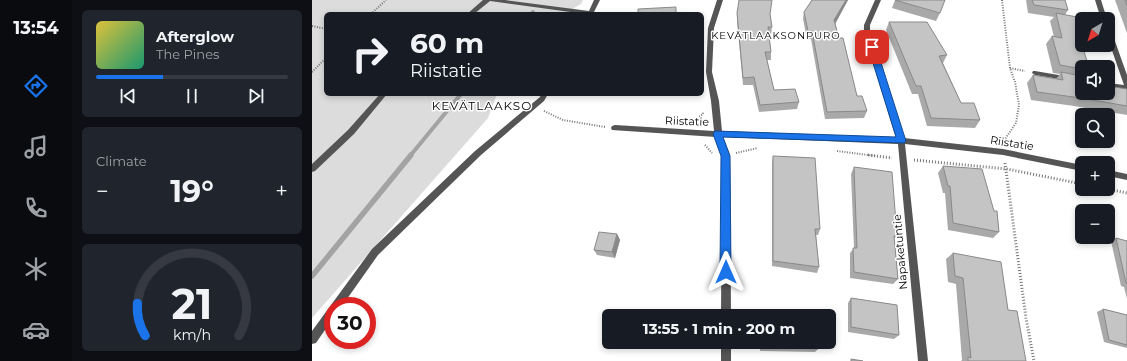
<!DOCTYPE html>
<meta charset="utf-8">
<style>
:root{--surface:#171b24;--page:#20242c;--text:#f1f3f6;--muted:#9ea1a6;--line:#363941;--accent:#1a73e8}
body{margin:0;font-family:Montserrat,sans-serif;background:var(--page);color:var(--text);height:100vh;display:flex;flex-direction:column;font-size:15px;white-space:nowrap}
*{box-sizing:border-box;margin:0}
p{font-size:13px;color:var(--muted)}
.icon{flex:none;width:22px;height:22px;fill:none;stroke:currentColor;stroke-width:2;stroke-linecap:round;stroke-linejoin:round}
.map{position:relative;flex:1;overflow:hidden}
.sheet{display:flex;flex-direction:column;gap:10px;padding:10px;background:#0d0f14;width:240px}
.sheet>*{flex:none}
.guide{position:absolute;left:12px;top:12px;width:380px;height:84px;border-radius:6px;box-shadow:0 2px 6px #0003;background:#171b24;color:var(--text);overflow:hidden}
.needle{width:26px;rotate:219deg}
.tools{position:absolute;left:763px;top:12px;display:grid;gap:8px}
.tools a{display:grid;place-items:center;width:40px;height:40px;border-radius:6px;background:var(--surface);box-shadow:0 2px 6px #0003;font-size:20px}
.speed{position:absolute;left:12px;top:297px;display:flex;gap:8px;font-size:20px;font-weight:700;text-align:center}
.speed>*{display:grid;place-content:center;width:52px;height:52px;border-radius:50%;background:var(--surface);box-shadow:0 2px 6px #0003;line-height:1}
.speed .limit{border:6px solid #d22;background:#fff;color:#111}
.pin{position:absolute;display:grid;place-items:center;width:34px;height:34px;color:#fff;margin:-17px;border-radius:8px;box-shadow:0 2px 6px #0006}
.me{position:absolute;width:44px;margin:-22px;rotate:0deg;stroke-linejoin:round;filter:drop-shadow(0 0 3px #0008)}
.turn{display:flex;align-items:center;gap:14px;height:84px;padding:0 20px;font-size:18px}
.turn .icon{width:52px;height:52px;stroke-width:2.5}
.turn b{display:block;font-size:28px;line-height:34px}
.big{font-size:30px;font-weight:700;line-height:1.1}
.sheet .card{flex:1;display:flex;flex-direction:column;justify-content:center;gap:6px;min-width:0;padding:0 14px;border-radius:6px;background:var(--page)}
.sheet .dial{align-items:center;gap:0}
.dial svg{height:104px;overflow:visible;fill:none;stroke:var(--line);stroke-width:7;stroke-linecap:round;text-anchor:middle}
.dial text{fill:var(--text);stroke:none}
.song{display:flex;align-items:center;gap:12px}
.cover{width:48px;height:48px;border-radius:6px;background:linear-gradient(135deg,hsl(50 70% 55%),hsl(160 70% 35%))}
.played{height:4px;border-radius:2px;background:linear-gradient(90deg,var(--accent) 35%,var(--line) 35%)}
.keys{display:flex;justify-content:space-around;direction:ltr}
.heat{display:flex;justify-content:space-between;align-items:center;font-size:22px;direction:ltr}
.trip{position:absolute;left:290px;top:309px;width:234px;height:40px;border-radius:6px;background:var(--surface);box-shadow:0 2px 6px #0003;font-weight:700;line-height:40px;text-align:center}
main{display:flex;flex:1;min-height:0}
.menu{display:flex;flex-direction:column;width:72px;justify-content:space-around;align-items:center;background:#090b0e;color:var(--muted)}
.menu .icon{width:28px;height:28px}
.menu .selected{color:var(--accent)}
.menu b{font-size:18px;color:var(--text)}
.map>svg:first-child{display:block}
.green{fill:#dcdcdc}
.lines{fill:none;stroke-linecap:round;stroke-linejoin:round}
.stream-far1{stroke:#a3a3a3;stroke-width:4}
.stream{stroke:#a3a3a3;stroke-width:5.5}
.path-far1{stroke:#777;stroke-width:2;stroke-dasharray:1 1.5;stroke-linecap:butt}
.path{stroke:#777;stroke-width:3;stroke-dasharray:1 2;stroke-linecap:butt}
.lane{fill:#555;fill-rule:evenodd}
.street{fill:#555;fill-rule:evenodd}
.wall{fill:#a9a9a9}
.shaded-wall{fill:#898989}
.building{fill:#c4c4c4;stroke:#898989}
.route{fill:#1a73e8;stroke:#114b97}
.labels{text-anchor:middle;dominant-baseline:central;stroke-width:3;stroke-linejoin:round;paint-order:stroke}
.far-neighbourhood-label{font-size:10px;letter-spacing:1px;fill:#000;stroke:#fff}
.street-label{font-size:11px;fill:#000;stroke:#fff}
.neighbourhood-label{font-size:12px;letter-spacing:1px;fill:#000;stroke:#fff}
</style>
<main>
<nav class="menu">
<b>13:54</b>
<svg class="icon selected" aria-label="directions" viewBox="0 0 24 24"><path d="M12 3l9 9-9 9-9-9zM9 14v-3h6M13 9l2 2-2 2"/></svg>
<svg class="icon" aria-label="music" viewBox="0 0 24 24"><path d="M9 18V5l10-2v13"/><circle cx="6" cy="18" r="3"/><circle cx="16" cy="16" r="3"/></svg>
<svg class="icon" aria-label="phone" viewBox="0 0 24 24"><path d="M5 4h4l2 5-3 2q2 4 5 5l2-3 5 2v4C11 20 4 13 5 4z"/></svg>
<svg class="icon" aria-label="climate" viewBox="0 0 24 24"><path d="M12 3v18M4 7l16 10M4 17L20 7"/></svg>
<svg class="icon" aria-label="car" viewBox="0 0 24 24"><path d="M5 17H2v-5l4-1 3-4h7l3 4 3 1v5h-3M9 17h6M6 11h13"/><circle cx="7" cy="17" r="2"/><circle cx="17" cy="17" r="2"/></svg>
</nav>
<section class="sheet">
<div class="card">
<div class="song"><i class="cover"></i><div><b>Afterglow</b><p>The Pines</p></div></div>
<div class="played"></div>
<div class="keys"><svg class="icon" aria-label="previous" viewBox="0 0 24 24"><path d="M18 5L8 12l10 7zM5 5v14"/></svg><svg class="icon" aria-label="pause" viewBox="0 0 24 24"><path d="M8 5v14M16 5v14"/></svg><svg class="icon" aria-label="next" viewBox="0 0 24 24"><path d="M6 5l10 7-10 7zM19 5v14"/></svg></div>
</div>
<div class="card"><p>Climate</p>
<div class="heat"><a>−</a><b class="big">19°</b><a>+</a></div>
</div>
<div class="card dial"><svg viewBox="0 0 100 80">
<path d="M14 69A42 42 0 1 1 86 69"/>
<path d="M14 69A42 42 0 0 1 8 44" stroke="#1a73e8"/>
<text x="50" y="56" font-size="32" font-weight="700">21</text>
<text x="50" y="72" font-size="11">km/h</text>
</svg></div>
</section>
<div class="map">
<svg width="815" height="361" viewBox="0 0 815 361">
<rect width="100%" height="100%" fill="#fff"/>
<path class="green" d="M0,0h271l-2,4 -17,10h-238v80h171l-9,24 -176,200z"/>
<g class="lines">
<g class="stream-far1">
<path d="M219,14l2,-2"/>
<path d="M98,156l51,-62"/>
</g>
<path class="stream" d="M0,276l99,-121"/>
<g class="path-far1">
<path d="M690,0l8,68 5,14 4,23 -3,18 -13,19"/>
<path d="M59,14l15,-14"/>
<path d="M0,26l14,3"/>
<path d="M698,68l15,3"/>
<path d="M0,72l14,-14"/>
<path d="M232,111l19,9 42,7"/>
<path d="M381,121l10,-7v-2"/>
<path d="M393,145l7,8"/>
<path d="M525,151l39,5"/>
<path d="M424,153l22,-5"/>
</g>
<g class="path">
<path d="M556,155l24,3"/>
<path d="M602,160l93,9 75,15"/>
<path d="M693,163l21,155 8,43"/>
<path d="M796,189l19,4"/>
</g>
<g class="lane">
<path d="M171,0h22l84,11 5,-11h6l-7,14h-8l-95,-13 -16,13h-7z"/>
<path d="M68,94h7l-33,40 -39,37 -3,1v-8l36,-34z"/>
<path d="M229,94h7l-4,7 -63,54 -103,100 -36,51h-9v12l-17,25 -4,1v-13l60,-82 103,-98 65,-54z"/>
</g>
<g class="street">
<path d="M405,0h6l-9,28 -2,44 7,29 3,30 174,7 -32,-105v-8l11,-25h6l-11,25v8l34,105 99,11 79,16v6l-79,-16 -98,-11 23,217h-10l-20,-217 -175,-7 7,18 1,161h-10l1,-161 -6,-18 -104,-7 -1,-2 1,-2 3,-1 99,6 -3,-30 -5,-29 2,-44z"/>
<path d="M783,0h6l6,19h-6z"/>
<path d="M796,28l3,2 16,45v15l-19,-3v-4l16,2 -16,-46z"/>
<path d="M721,71h2l47,8v4l-47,-8 -3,-2z"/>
<path d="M796,170l19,4v6l-19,-4z"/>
<rect x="409" y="342" width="10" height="19"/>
</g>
</g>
<g class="wall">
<path d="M500,0h36l-13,23 4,15 18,58 10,15 -3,7 -39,1 -14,-80h-4l-4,-20 1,-7z"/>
<path d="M583,0l45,13 -4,8 -44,-13z"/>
<path d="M714,0h39l3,10 -3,5 17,20v2l-2,2 2,28v26l45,-4v26l-53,-9 -43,-6 -4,-17 6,-8 23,4 4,-5 -7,-1 -7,-29 6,-8 2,1 -4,-16 4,-4 -26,-4z"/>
<path d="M803,0h12v33z"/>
<path d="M425,13l33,2 2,12 -1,8h-2l2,17v8h-4l7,30 25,12 -2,7 -38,3 -6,-27h-10l-6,-64z"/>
<path d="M577,22l58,33 -4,8 18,40 19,17 -5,8 -48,-2 -9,-32h-6l-26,-64z"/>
<path d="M461,156l47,73 -2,6h-2l3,32 -2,6 -45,-7v-103z"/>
<path d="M631,166l56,66 -6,6 -45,-8 -3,-37h-2l-5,-20z"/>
<path d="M542,167l43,69 -3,3 4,40 -5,5 -43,-6v-25l4,-5 -3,-74z"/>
<path d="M305,234l3,6 -5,18 -18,-3 -3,-5z"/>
<path d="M804,238l11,3v58l-3,-12 -3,-1 -10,-45z"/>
<path d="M641,253l73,108h-65l1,-1 -6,-76 -8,-2 -2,-23z"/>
<path d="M539,298l48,37 -5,4 -46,-7v-29z"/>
<path d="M791,309l24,6v33l-23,-6 -7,-30z"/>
<path d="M448,342h57l1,7 -3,3 -55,-1z"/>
</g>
<g class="shaded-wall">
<path d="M534,0h2l-15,28 1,-8z"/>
<path d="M305,234l3,6 -5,18 -3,-6z"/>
</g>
<g class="building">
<path d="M427,0h33l-2,14 2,13h-4l3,25h-6l9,38 21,-1 4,13 -39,3 -6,-28 -11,1 -6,-65z"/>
<path d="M500,0h34l-12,20 5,18h4l14,58h5l5,15 -40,1 -15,-81h-4l-4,-19z"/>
<path d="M583,0h50l-5,13z"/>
<path d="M720,0h33l3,10 -34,-5z"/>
<path d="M813,0h2v6z"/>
<path d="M364,7v7h-38v-5z"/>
<path d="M744,13l21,4 5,18v2l-3,-1 10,31h-7v2l-22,-4 -8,-29 10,2z"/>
<path d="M577,22h38l20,33 -8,1 22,47h13l6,17 -49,-2 -10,-32h-5z"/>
<path d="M749,72l21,4v17h26v-7l19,3v17l-46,-8 -44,-6 -4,-17 30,5z"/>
<path d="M461,156l42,2 5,71h-5l4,38 -46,-6z"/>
<path d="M631,166l39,3 12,42h3l2,21 -46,-9 -3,-37h-2z"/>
<path d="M542,167l38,5 5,64h-3l4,43 -44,-7 -1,-24h4z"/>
<path d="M287,232l18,2 -5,18 -18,-2z"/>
<path d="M804,238l11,3v42h-1z"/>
<path d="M641,253l48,9 7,48 9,1 9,50h-58v-4l3,1 -8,-80 -8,-2z"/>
<path d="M539,298l46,7 2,30 -48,-8z"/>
<path d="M791,309l24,6v30l-18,-5z"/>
<path d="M450,342h55l1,7 -56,-2z"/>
<path d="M539,359l12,2h-12z"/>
</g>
<path class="route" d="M557,45l7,2 30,94 -2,2 -181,-6 7,19 1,116 -2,4 -3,1 -4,-1 -2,-4 1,-116 -8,-22 2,-3 181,6 -28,-90z"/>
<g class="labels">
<g class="far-neighbourhood-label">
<text x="464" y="35">KEVÄTLAAKSONPURO</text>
</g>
<g class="street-label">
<text transform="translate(375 121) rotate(2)">Riistatie</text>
<text transform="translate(700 143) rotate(9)">Riistatie</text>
<text transform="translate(588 252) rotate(-95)">Napaketuntie</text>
</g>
<g class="neighbourhood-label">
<text x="170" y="105">KEVÄTLAAKSO</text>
</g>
</g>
</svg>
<div class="tools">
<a><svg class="needle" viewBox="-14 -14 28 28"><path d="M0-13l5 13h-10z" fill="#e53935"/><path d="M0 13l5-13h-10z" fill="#9ea1a6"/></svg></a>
<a><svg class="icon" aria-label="sound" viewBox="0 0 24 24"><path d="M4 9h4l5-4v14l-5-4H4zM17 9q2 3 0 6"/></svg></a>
<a><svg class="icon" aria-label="search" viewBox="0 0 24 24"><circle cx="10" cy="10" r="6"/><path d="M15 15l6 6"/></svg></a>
<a>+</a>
<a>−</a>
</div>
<div class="speed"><div class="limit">30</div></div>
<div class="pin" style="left:560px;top:47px;background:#d93025"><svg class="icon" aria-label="arrive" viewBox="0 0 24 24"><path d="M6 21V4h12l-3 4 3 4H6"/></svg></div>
<svg class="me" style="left:414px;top:272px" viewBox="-20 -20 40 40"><path d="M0-17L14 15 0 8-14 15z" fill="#1a73e8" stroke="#fff" stroke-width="4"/></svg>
<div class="trip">13:55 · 1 min · 200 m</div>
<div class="guide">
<div class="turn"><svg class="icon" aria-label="right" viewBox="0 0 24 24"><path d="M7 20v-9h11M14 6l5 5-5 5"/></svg><div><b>60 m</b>Riistatie</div></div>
</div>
</div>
</main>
